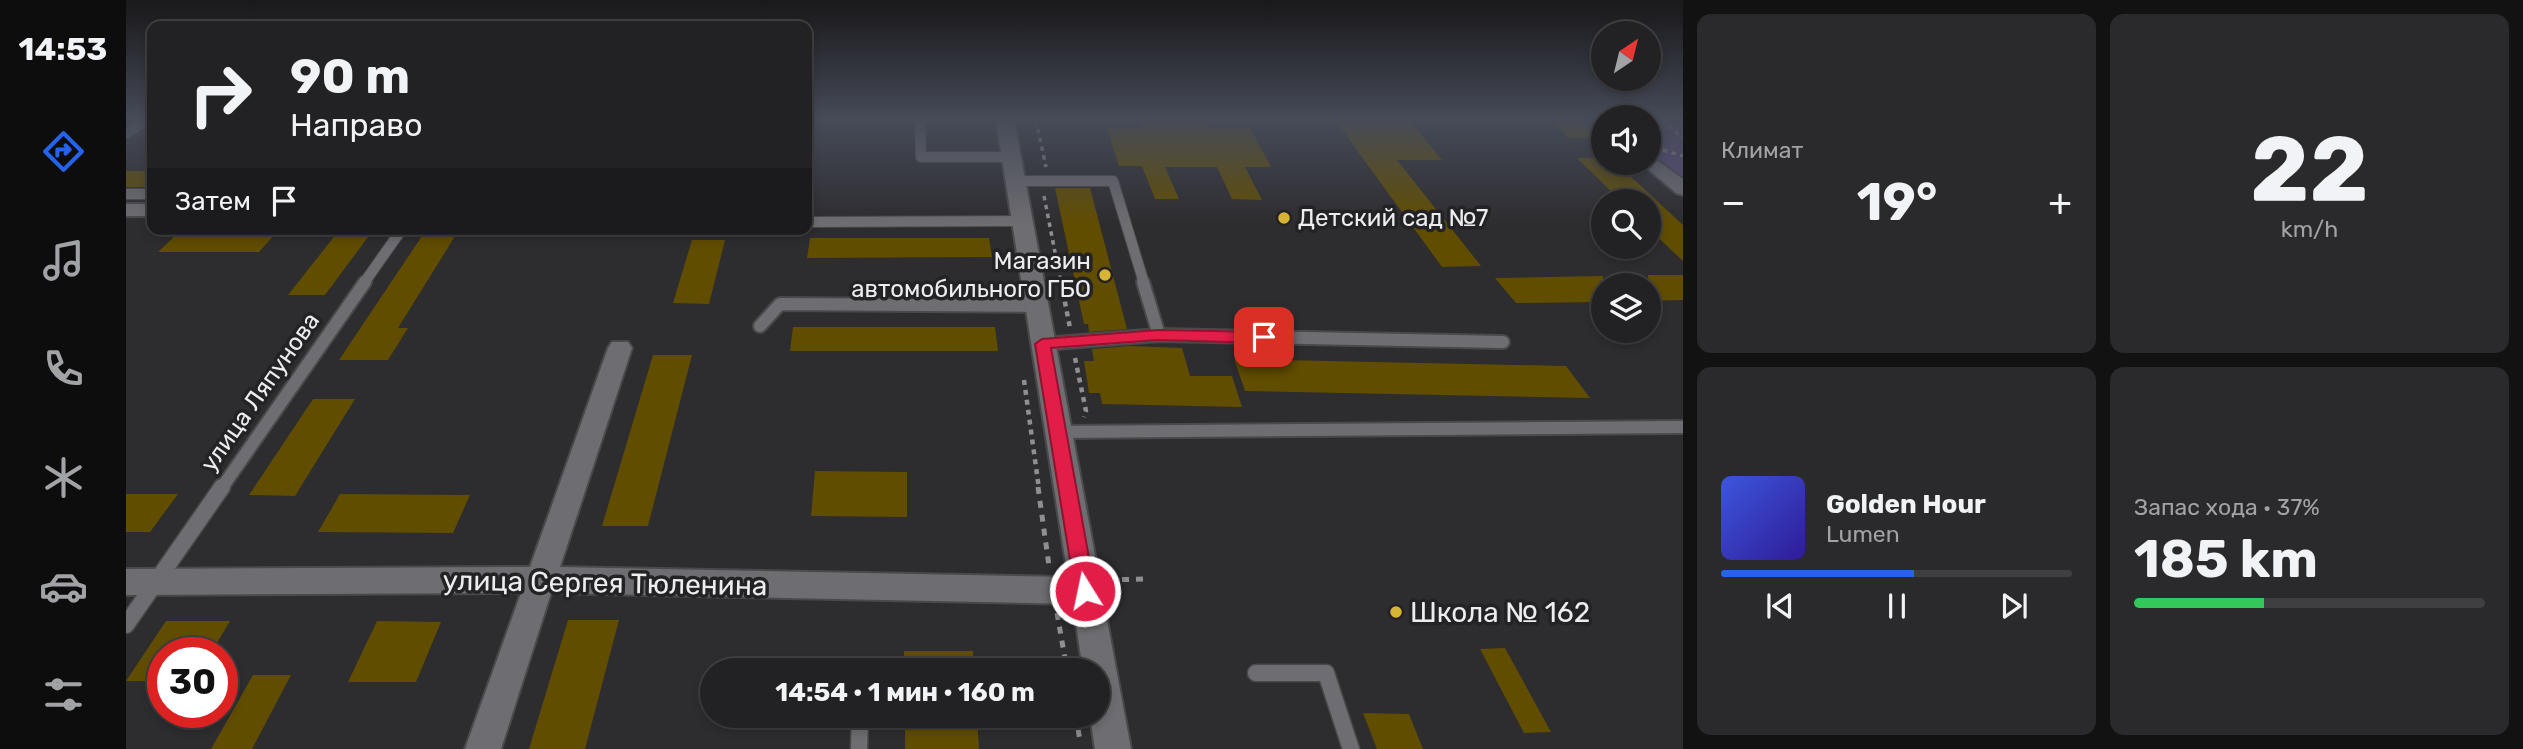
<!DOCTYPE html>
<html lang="ru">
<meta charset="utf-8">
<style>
:root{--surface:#222123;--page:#2a292b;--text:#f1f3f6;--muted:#a2a3a6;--line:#3f3e41;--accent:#2563eb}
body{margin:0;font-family:Rubik,sans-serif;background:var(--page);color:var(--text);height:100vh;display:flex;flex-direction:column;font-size:26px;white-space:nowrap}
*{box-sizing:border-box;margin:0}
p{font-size:23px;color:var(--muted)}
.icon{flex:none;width:38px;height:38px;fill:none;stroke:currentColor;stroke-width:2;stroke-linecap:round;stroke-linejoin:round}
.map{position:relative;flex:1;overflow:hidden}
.side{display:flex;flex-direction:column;gap:14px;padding:14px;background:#131213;width:840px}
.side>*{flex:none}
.guide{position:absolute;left:21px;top:21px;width:665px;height:214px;border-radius:14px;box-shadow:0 4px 10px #0003,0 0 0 2px var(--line);background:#222123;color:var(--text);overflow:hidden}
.needle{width:46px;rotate:35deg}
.controls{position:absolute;left:1465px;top:21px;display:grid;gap:14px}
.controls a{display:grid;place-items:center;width:70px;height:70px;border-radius:50%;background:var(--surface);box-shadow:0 4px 10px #0003,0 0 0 2px var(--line);font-size:35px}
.speed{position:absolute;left:21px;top:637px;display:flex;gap:14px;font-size:35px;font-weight:700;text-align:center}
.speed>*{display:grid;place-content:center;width:91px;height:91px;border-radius:50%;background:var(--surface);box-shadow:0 4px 10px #0003,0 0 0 2px var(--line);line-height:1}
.speed .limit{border:10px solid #d22;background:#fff;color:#111}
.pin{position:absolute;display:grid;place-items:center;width:60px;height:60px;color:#fff;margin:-30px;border-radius:14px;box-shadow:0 4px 10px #0006}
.me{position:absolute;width:77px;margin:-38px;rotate:350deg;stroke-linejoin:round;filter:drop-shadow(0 0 5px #0008)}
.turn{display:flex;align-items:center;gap:24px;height:147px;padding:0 28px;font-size:32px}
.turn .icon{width:91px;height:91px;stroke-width:2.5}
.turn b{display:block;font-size:49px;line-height:60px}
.then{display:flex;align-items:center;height:66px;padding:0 28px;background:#0003;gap:14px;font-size:26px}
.big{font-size:52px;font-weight:700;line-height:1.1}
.side .card{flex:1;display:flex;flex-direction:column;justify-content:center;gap:10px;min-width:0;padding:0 24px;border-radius:14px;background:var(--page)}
.side .dial{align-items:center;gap:0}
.dial b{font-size:91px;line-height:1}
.song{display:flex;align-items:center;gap:21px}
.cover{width:84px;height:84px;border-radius:10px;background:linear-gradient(135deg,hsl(230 70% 55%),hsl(250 70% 35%))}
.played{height:7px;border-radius:4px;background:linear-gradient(90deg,var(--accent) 55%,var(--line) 55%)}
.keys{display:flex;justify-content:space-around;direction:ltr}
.heat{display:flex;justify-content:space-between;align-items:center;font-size:38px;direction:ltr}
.charge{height:10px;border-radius:5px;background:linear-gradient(90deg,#34c759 37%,var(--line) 0)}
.side .tiles{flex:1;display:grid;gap:14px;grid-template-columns:repeat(2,1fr)}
.trip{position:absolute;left:574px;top:658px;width:410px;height:70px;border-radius:35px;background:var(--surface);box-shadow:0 4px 10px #0003,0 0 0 2px var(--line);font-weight:700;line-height:70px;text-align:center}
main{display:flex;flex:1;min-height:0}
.tabs{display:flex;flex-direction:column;width:126px;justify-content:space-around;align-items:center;background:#0e0d0e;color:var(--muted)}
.tabs .icon{width:49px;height:49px}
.tabs .current{color:var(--accent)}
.tabs b{font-size:32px;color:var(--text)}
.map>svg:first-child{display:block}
.green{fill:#58497a}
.building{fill:#614d00}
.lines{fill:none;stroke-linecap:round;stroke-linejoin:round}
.service-far2-casing{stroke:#49484b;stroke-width:12}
.service-far1-casing{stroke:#49484b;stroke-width:16}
.service-casing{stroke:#49484b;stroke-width:19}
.minor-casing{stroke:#49484b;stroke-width:4}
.path-far2{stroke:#8f8e91;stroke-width:3.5;stroke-dasharray:4.5 4.5;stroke-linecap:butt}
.path-far1{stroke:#8f8e91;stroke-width:4.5;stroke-dasharray:5 5;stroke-linecap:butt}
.path{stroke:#8f8e91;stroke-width:5;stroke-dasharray:7 7;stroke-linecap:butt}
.service-far2{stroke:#6e6d71;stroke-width:10}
.service-far1{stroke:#6e6d71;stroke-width:12}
.service{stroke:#6e6d71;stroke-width:16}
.minor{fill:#6e6d71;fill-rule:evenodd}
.route{fill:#e11d48;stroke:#92132f;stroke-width:2}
.poi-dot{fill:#d8b434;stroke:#232225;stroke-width:2.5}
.labels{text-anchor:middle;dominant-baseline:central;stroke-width:7;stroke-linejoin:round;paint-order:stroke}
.poi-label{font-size:24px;fill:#edecef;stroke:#232225;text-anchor:start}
.street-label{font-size:24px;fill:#edecef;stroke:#232225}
.near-street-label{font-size:28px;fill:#edecef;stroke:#232225}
.near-poi-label{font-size:28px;fill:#edecef;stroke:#232225;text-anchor:start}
</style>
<main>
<nav class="tabs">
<b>14:53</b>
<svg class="icon current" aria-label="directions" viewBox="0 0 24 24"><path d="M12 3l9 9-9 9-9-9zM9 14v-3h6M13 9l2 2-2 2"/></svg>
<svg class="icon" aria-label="music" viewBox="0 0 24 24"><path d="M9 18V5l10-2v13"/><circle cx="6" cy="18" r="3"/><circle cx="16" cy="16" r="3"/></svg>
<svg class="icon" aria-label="phone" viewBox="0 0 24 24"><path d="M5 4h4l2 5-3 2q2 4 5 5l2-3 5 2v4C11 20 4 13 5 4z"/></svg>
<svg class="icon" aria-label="climate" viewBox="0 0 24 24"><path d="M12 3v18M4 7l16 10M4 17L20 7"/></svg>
<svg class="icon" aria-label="car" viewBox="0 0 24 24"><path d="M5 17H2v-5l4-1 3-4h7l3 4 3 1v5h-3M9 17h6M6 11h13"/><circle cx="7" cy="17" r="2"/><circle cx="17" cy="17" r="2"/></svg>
<svg class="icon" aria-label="filters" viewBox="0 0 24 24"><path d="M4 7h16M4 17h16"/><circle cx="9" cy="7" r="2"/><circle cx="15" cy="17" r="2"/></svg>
</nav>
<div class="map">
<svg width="1557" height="749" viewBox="0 0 1557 749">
<rect width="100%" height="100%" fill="#2d2c2f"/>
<path class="green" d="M1523,120h34v62l-34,-30z"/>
<g class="building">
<path d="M1014,120h65l4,8h41l21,39h-26l17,33 -30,-1 -15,-32h-52l14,32h-24l-13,-33h-23l-12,-38h36z"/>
<path d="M1209,120h74l33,40h-45l84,106 -39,1z"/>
<path d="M1425,120h30l20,18h-32z"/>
<path d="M1451,158h26v5h13l67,62v36l-35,-33v-27h-27z"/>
<rect x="0" y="171" width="26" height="16"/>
<path d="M929,188h35l37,141 -38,3 -1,-8h-4z"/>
<path d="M52,233h98l-17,19h-101z"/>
<path d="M211,233h34l-46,62h-37z"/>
<path d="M298,233h33l-59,95h10l-20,32h-49z"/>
<path d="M684,238h179l3,19 -185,1z"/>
<path d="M566,240h33l-16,64 -36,-1z"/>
<path d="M1522,275h35v25l-35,1z"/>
<path d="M1477,276v26l-87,1 -21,-25z"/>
<path d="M667,327h202l3,24h-208z"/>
<path d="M1005,346l51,2 8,28h42l10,31 -140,-3 -2,-11h-11l-5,-32h10l-2,-12z"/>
<path d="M527,355h39l-44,171h-46z"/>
<path d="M1108,359l332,7 24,32 -345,-7z"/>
<path d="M187,399h42l-60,97 -46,-1z"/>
<path d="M689,471l92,1v45l-96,-1z"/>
<path d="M0,494h52l-28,38h-24z"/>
<path d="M214,494l130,1 -17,38 -135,-1z"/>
<path d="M442,620h51l-34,129h-56z"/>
<path d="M40,621h64l-19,32h-48v28h-37z"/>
<path d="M251,621l64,1 -25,60h-68z"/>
<path d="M1379,648l46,84 -27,1 -44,-84z"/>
<path d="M778,651h69l1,19h-70z"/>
<path d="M127,675h38l-39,74h-41z"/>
<path d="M1237,713l46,1 14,35h-46z"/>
<path d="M779,716h72l2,33h-74z"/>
</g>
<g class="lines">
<defs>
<g id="service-far2">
<path d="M794,120l1,37h90"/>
<path d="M0,133l19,-12"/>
<path d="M889,181h98l31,102"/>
<path d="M0,194h26"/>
<path d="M681,222l215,-1"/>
<path d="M238,283l38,-54"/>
</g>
<g id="service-far1">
<path d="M1017,282l16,53"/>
<path d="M634,326l20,-22 256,2"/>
<path d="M916,344l117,-9 344,7"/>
<path d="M932,432l625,-5"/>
<path d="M95,489l144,-207"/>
</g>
<g id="service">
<path d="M0,625l96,-138"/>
<path d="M736,667v3"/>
<path d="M1130,673h70l25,76"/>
<path d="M733,749l1,-33"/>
</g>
<g id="minor">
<path d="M870,120h18l117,629h-36l-5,-33h7v-46h-14l-10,-66 -522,-11 -50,156h-36l56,-156 -395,2v-26l404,-2 78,-219 4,-6h16l4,6 -72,219 508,10z"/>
<path d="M1522,154l35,25v16l-7,-2 -35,-30h7z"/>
<rect x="0" y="204" width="26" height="12"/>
</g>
</defs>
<use href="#service-far2" class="service-far2-casing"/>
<use href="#service-far1" class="service-far1-casing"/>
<use href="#service" class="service-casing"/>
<use href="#minor" class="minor-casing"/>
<g class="path-far2">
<path d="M910,120l10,47"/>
<path d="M1535,120l22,18"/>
<path d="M1537,150l20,6"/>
<path d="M918,196l17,87"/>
</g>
<g class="path-far1">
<path d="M935,282l9,46"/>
<path d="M949,358l11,53 -2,6"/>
<path d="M898,380l15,109"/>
</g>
<g class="path">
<path d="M912,487l11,79"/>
<path d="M982,580l35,-1"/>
<path d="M931,613l10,57"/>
<path d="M950,716l4,25"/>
</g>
<use href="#service-far2" class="service-far2"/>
<use href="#service-far1" class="service-far1"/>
<use href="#service" class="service"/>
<use href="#minor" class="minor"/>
</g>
<linearGradient id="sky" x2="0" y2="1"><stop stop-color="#19181a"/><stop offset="0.53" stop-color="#464b58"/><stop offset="1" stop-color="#464b58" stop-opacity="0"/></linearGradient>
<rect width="1557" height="225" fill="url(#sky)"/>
<path class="route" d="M1032,330l106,2 8,5 -8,6 -106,-3 -107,8 44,243 -3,6 -7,3 -7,-3 -3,-6 -40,-247 7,-5z"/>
<g class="poi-dot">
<circle cx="1158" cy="218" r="7"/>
<circle cx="979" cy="275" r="7"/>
<circle cx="1270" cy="612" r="7"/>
</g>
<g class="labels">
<g class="poi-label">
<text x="1172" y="218">Детский сад №7</text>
<text x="965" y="261" text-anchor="end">Магазин<tspan x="965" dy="28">автомобильного ГБО</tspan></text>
</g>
<g class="street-label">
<text transform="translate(134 392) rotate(-55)">улица Ляпунова</text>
</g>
<g class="near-street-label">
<text transform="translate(479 583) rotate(1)">улица Сергея Тюленина</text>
</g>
<g class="near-poi-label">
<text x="1284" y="612">Школа № 162</text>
</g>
</g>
</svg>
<div class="controls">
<a><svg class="needle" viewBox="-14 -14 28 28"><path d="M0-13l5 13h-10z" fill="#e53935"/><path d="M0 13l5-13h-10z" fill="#a2a3a6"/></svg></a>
<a><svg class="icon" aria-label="sound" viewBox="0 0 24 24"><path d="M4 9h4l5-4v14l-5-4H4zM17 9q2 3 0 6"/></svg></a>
<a><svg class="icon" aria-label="search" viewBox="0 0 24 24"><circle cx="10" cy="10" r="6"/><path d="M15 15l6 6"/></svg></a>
<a><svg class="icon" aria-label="layers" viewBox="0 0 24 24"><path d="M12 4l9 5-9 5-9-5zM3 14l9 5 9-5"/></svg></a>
</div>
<div class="speed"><div class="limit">30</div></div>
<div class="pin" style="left:1138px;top:337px;background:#d93025"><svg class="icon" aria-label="arrive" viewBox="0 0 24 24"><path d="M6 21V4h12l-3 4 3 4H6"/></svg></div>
<svg class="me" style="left:959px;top:591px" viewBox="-20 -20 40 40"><circle r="17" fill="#e11d48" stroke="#fff" stroke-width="3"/><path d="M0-11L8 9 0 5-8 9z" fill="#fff"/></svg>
<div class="trip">14:54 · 1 мин · 160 m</div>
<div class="guide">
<div class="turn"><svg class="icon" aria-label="right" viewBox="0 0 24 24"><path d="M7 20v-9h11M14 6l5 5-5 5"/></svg><div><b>90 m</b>Направо</div></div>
<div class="then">Затем<svg class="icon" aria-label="arrive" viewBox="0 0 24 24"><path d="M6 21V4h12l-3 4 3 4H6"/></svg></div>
</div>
</div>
<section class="side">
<div class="tiles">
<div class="card"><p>Климат</p>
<div class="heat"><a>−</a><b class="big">19°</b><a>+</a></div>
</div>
<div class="card dial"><b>22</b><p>km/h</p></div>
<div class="card">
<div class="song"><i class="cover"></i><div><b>Golden Hour</b><p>Lumen</p></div></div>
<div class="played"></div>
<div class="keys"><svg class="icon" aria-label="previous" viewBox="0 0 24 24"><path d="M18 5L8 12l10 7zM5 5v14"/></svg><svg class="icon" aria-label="pause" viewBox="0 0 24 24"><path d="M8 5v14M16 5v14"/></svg><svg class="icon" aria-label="next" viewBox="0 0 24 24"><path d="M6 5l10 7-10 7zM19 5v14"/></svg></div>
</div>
<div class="card"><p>Запас хода · 37%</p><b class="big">185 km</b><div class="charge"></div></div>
</div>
</section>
</main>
